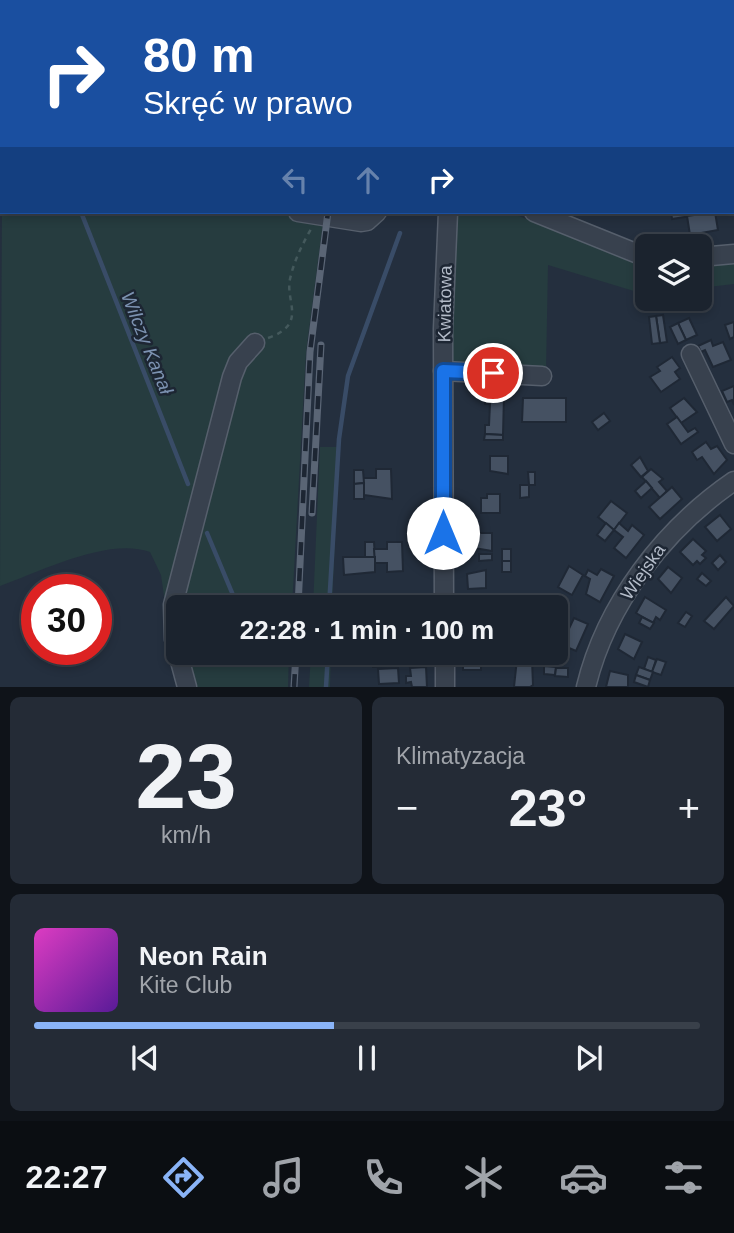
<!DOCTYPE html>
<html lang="pl">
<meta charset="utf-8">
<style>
:root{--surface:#1b232e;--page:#242b36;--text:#f1f3f6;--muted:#a0a4aa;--line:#39404a;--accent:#8ab4f8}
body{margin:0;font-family:Helvetica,sans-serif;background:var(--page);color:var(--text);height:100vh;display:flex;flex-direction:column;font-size:26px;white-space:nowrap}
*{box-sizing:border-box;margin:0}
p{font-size:23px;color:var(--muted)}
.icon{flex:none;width:38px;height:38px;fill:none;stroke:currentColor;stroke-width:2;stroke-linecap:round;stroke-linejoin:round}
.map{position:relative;height:687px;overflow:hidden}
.drawer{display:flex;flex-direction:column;gap:10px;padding:10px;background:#0f1319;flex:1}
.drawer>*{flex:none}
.guide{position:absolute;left:0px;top:0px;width:735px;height:214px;box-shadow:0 4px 10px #0003,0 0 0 2px var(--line);background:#1a4fa0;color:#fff;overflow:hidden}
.buttons{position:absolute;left:635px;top:234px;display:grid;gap:14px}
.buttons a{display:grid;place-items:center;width:77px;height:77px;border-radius:10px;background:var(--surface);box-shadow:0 4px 10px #0003,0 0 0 2px var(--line);font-size:35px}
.speed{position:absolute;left:21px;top:574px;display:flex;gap:14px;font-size:35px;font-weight:700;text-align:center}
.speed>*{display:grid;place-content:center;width:91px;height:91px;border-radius:50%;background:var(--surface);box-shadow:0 4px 10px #0003,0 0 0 2px var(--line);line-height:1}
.speed .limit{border:10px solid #d22;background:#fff;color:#111}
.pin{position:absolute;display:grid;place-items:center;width:60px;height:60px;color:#fff;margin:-30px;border:4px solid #fff;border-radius:50%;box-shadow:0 2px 7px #0007}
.me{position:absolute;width:77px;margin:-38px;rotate:0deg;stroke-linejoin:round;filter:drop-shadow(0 0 5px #0008)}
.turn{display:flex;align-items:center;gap:24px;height:147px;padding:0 28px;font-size:32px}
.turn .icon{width:91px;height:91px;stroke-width:2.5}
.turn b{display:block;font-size:49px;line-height:60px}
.lanes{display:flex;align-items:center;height:66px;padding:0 28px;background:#0003;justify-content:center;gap:35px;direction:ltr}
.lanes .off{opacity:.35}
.big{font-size:52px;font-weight:700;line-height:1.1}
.drawer .widget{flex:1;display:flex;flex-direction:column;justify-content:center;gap:10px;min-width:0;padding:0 24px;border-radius:10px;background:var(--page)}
.drawer .dial{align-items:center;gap:0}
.dial b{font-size:91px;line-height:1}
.song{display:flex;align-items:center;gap:21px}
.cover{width:84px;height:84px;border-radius:10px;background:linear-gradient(135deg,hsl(310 70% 55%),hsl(270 70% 35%))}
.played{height:7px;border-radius:4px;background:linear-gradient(90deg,var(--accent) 45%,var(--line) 45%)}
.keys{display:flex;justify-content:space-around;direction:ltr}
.heat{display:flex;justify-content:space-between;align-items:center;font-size:38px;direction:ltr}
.drawer .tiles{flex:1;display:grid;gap:10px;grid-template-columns:1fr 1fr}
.widget:last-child{grid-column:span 2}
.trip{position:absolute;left:166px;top:595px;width:402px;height:70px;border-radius:10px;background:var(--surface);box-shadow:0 4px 10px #0003,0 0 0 2px var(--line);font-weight:700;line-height:70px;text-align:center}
.tab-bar{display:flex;height:112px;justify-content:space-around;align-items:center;background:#0b0e12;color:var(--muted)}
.tab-bar .icon{width:49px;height:49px}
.tab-bar .on{color:var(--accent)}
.tab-bar b{font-size:32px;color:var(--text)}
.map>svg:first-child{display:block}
.green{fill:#263c3f}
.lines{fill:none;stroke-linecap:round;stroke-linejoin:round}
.stream{stroke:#394c67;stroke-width:4.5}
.building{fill:#455162;stroke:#1f2835;stroke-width:2}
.minor-casing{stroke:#565f6c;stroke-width:21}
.path{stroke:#44595c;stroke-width:2.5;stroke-dasharray:5 5;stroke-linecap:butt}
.minor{stroke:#38414e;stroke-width:18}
.rail-casing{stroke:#5a6575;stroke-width:7}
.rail{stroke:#1d2633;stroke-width:4.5;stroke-dasharray:13;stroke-linecap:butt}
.route-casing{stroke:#114b97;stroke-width:18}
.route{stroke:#1a73e8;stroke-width:12}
.labels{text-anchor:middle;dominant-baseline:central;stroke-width:5;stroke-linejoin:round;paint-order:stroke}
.street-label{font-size:18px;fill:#b4bcc9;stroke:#1d2633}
.water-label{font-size:19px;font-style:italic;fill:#7c92b1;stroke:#1d2633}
</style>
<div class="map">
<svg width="734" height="687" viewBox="0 0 734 687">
<rect width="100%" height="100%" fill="#242f3e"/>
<g class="green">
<path d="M0,0h39l-37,2 -2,184z"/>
<path d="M2,201v11h271l50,11 -17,129 -14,255h-114v46h111l-1,34h-111l-16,-112 -11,-23c-42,-15 -108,19 -150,34z"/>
<path d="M455,212h54l138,56v27l-99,-30 -2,105 -94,-4z"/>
<path d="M734,260v24l-34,4v-23z"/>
<path d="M320,447h19l-7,160h-19z"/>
<path d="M311,653h20l-1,34h-21z"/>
</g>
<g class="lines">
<g class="stream">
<path d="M0,18l2,4"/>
<path d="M81,212l107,272"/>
<path d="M207,533l31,74"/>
<path d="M329,607l10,-168 9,-63 52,-143"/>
<path d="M326,687l2,-34"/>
</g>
</g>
<g class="building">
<path d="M644,0h90l-90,2z"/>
<path d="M734,55v115h-1v-115z"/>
<path d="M671,212h45l-44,7z"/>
<path d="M715,212l3,18 -28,5 -3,-19z"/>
<path d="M663,315l4,27 -7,1 -4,-27z"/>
<path d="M656,316l4,27 -8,1 -3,-27z"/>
<path d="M689,318l8,17 -11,5 -8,-17z"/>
<path d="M734,322v15l-4,2 -5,-14z"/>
<path d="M678,323l8,17 -8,4 -8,-17z"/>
<path d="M711,340l2,6 10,-4 8,18 -18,7 -8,-17 -4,2 -3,-6z"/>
<path d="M672,357l8,11 -5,4 5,7 -19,13 -11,-15 10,-6 -3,-4z"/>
<path d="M485,386l20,1 -1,8 -19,-1z"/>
<path d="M734,386v19l-2,-5 -5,2 -5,-11z"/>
<path d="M485,394l19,1 -1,40 -18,-1v-9h4l1,-21h-5z"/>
<path d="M523,398h43v24h-44z"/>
<path d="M684,398l13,14 -16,11 -11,-15z"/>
<path d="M604,413l6,8 -12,9 -6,-8z"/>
<path d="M677,417l11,15 7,-4 3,4 -17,12 -14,-20z"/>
<path d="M485,434l18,1v5h-19z"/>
<path d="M706,442l5,7 6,-3 10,14 -13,14 -12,-17 -5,3 -5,-8z"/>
<path d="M490,456h18v18l-18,-3z"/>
<path d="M640,457l8,14 -7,6 -10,-12z"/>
<path d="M376,469h15l1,30 -28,-4 -1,-17h13z"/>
<path d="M651,469l12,10 -4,3 8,9 -7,7 -18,-21z"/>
<path d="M354,470h9l1,13 -10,1z"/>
<path d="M528,472h7v13h-6z"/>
<path d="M646,481l6,7 -11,10 -6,-7z"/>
<path d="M364,483v16h-10v-15z"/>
<path d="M520,485h9v12l-9,1z"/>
<path d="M672,487l10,12 -22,20 -11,-12z"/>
<path d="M487,494h13v19h-19v-15h6z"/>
<path d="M611,501l16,12 -13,17 -16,-13z"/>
<path d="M720,515l11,14 -14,12 -12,-14z"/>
<path d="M606,523l8,7 -9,11 -8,-6z"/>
<path d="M619,523l9,8 4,-6 12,10 -18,23 -12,-10 9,-11 -9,-7z"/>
<path d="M474,533h18v18l-18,-3z"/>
<path d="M693,539l13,12 -4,4 4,3 -6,6 -3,-3 -4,4 -13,-13z"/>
<path d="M365,542h9l1,15h-10z"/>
<path d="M387,542h15l1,29 -16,1v-9h-12l-1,-14h13z"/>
<rect x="502" y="549" width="9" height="12"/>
<path d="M479,554h13v6l-13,1z"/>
<path d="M720,555l6,7 -8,8 -6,-7z"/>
<path d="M343,557h32v15l-31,3z"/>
<rect x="502" y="561" width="9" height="11"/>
<path d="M569,566l14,9 -11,20 -14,-8z"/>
<path d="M668,567l14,11 -11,15 -13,-14z"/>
<path d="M601,569l13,7 -14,26 -14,-8 4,-15 -5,-3 3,-6 9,5z"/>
<path d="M486,570v18l-18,1 -1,-15z"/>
<path d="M702,573l9,8 -5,5 -9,-7z"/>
<path d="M645,597l21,13 -6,10 -4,-3 -3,6 -17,-10z"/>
<path d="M726,597l8,9 -20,23 -10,-8z"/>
<path d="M686,612l6,4 -7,11 -7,-4z"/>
<path d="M642,617l12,6 -4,6 -11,-6z"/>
<path d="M574,618l14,6 -12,27 -14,-6 3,-6 -4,-2 2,-6 4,2z"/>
<path d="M625,634l17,8 -8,17 -16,-10z"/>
<path d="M468,653h13v17h-18v-15z"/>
<path d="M409,655v7l-13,1v-7z"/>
<path d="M396,656v10l-23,1v-10z"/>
<path d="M648,657l8,3 -4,12 -8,-3z"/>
<path d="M517,659l15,1 1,25 -3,2h-16z"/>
<path d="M657,659l9,3 -5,13 -9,-3z"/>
<path d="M544,666l12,1 -1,8 -11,-1z"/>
<path d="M426,667l1,20h-15l-1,-5 -5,1v-7h5l-1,-8z"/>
<path d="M639,667l14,5 -3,8 -14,-5z"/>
<path d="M398,668l1,15 -20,1 -1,-15z"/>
<path d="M556,668h12v9l-13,-1z"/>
<path d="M610,671l18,4v12h-22z"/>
<path d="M636,675l14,5 -2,7 -14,-5z"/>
</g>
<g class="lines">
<defs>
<g id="minor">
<path d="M42,2l2,-2"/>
<path d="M476,2v-2"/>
<path d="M733,29l1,-1"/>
<path d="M298,212l63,10 6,-1 10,-9"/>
<path d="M534,212l114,46"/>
<path d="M700,257l34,-3"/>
<path d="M691,354l43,90"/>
<path d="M443,371l99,5"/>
<path d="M444,607l-1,-278 5,-117"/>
<path d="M445,653v34"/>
<path d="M187,687l-13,-48 -1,-34 59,-228 6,-15 17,-19"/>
<path d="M586,687c20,-83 78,-158 148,-206"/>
</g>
</defs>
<use href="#minor" class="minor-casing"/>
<path class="path" d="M268,338c40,-14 17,-36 22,-59 4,-18 12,-34 21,-50"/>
<use href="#minor" class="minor"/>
<defs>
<g id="rail">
<path d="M143,2l2,-2"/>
<path d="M160,2l2,-2"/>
<path d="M195,2l2,-2"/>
<path d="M382,2l1,-2"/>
<path d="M394,2l1,-2"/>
<path d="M0,194l2,-2"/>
<path d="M312,513l9,-168"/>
<path d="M298,607l12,-255 18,-140"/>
<path d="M294,687l2,-34"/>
</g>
</defs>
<use href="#rail" class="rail-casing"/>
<use href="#rail" class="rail"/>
</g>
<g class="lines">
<defs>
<path id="route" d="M443,533v-162l50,2"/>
</defs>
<use href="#route" class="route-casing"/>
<use href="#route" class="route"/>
</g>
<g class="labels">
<g class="street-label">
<text transform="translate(445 304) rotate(-89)">Kwiatowa</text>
<text transform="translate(643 572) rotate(-55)">Wiejska</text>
</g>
<g class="water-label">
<text transform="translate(147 343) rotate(68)">Wilczy Kanał</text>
</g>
</g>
</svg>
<div class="buttons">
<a><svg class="icon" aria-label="layers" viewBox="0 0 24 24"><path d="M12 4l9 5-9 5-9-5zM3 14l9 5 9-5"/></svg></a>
</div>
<div class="speed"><div class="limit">30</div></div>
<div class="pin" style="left:493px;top:373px;background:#d93025"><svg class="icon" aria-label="arrive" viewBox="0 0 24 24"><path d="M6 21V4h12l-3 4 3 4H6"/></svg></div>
<svg class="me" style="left:443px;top:533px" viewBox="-20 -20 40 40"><circle r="19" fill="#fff"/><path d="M0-13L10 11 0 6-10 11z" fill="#1a73e8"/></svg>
<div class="trip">22:28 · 1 min · 100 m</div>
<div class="guide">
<div class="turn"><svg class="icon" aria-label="right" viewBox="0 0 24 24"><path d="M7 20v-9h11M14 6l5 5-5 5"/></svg><div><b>80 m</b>Skręć w prawo</div></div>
<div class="lanes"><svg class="icon off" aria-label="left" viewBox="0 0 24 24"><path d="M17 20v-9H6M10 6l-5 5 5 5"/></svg><svg class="icon off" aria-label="ahead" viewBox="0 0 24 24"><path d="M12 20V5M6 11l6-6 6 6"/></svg><svg class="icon" aria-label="right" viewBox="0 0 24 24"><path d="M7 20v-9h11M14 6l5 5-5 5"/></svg></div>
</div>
</div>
<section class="drawer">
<div class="tiles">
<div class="widget dial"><b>23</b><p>km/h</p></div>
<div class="widget"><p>Klimatyzacja</p>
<div class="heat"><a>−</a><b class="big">23°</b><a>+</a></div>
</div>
<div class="widget">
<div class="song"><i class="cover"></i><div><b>Neon Rain</b><p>Kite Club</p></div></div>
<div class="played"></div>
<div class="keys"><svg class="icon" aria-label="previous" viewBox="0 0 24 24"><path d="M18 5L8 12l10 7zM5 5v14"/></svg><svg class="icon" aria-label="pause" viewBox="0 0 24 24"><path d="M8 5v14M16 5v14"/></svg><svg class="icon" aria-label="next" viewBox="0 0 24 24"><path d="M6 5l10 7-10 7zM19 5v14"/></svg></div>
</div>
</div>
</section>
<nav class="tab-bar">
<b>22:27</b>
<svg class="icon on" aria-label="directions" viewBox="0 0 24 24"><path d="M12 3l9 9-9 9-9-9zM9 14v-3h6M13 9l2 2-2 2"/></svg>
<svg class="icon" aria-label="music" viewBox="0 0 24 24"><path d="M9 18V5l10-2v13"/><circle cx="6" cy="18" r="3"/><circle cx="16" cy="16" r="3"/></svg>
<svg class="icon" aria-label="phone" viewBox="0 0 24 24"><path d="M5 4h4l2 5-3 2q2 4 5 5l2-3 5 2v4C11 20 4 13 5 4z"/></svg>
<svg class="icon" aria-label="climate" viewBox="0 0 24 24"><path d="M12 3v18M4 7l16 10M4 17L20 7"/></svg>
<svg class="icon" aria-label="car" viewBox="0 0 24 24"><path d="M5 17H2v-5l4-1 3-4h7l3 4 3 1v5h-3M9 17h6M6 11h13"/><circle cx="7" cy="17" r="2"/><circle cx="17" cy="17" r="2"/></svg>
<svg class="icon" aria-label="filters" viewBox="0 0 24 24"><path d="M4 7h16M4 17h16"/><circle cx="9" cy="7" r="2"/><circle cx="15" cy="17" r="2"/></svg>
</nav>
